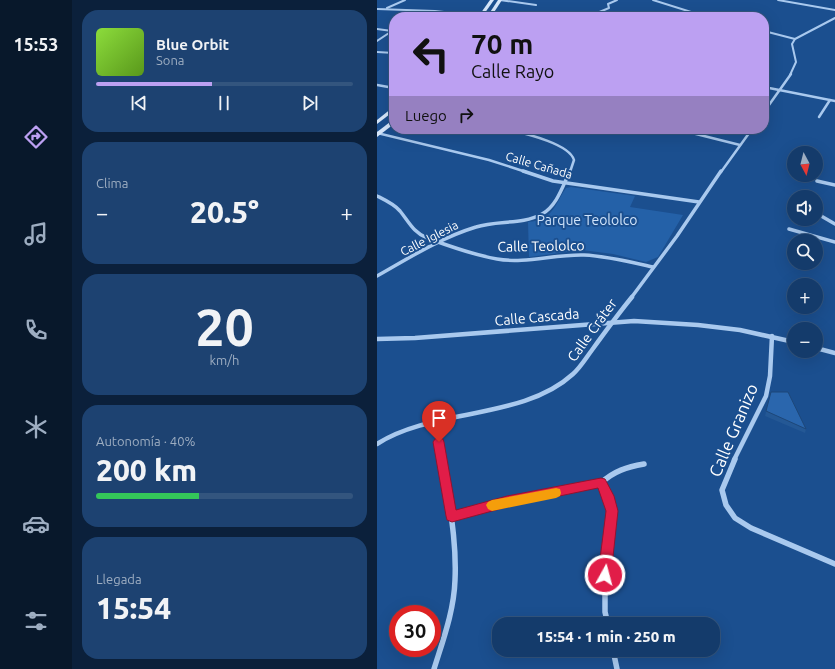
<!DOCTYPE html>
<html lang="es">
<meta charset="utf-8">
<style>
:root{--surface:#143b6b;--page:#1d4271;--text:#f1f3f6;--muted:#9dadc1;--line:#33557e;--accent:#bca0f2}
body{margin:0;font-family:Ubuntu,sans-serif;background:var(--page);color:var(--text);height:100vh;display:flex;flex-direction:column;font-size:15px;white-space:nowrap}
*{box-sizing:border-box;margin:0}
p{font-size:13px;color:var(--muted)}
.icon{flex:none;width:22px;height:22px;fill:none;stroke:currentColor;stroke-width:2;stroke-linecap:round;stroke-linejoin:round}
.map{position:relative;flex:1;overflow:hidden}
.details{display:flex;flex-direction:column;gap:10px;padding:10px;background:#0b203b;width:305px}
.details>*{flex:none}
.top-card{position:absolute;left:12px;top:12px;width:380px;height:122px;border-radius:16px;box-shadow:0 4px 16px #0002,0 0 0 1px var(--line);background:#bca0f2;color:#111;overflow:hidden}
.needle{width:26px;rotate:173deg}
.buttons{position:absolute;left:410px;top:146px;display:grid;gap:8px}
.buttons a{display:grid;place-items:center;width:36px;height:36px;border-radius:50%;background:var(--surface);box-shadow:0 4px 16px #0002,0 0 0 1px var(--line);font-size:20px}
.speed{position:absolute;left:12px;top:605px;display:flex;gap:8px;font-size:20px;font-weight:700;text-align:center}
.speed>*{display:grid;place-content:center;width:52px;height:52px;border-radius:50%;background:var(--surface);box-shadow:0 4px 16px #0002,0 0 0 1px var(--line);line-height:1}
.speed .limit{border:6px solid #d22;background:#fff;color:#111}
.pin{position:absolute;display:grid;place-items:center;width:34px;height:34px;color:#fff;margin:-41px -17px;border-radius:50% 50% 50% 0;rotate:-45deg;box-shadow:0 0 4px #0007}
.pin .icon{rotate:45deg}
.me{position:absolute;width:44px;margin:-22px;rotate:7deg;stroke-linejoin:round;filter:drop-shadow(0 0 3px #0008)}
.turn{display:flex;align-items:center;gap:14px;height:84px;padding:0 16px;font-size:18px}
.turn .icon{width:52px;height:52px;stroke-width:2.5}
.turn b{display:block;font-size:28px;line-height:34px}
.then{display:flex;align-items:center;height:38px;padding:0 16px;background:#0003;gap:8px;font-size:15px}
.big{font-size:30px;font-weight:800;line-height:1.1}
.details .tile{flex:1;display:flex;flex-direction:column;justify-content:center;gap:6px;min-width:0;padding:0 14px;border-radius:16px;background:var(--page)}
.details .dial{align-items:center;gap:0}
.dial b{font-size:52px;line-height:1}
.song{display:flex;align-items:center;gap:12px}
.cover{width:48px;height:48px;border-radius:6px;background:linear-gradient(135deg,hsl(90 70% 55%),hsl(90 70% 35%))}
.played{height:4px;border-radius:2px;background:linear-gradient(90deg,var(--accent) 45%,var(--line) 45%)}
.keys{display:flex;justify-content:space-around;direction:ltr}
.heat{display:flex;justify-content:space-between;align-items:center;font-size:22px;direction:ltr}
.charge{height:6px;border-radius:3px;background:linear-gradient(90deg,#34c759 40%,var(--line) 0)}
.trip{position:absolute;left:115px;top:617px;width:228px;height:40px;border-radius:16px;background:var(--surface);box-shadow:0 4px 16px #0002,0 0 0 1px var(--line);font-weight:800;line-height:40px;text-align:center}
main{display:flex;flex:1;min-height:0}
.dock{display:flex;flex-direction:column;width:72px;justify-content:space-around;align-items:center;background:#08182b;color:var(--muted)}
.dock .icon{width:28px;height:28px}
.dock .current{color:var(--accent)}
.dock b{font-size:18px;color:var(--text)}
.map>svg:first-child{display:block}
.green{fill:#2461a8}
.lines{fill:none;stroke-linecap:round;stroke-linejoin:round}
.street-far4{stroke:#a9c9ee;stroke-width:2}
.street-far3{stroke:#a9c9ee;stroke-width:2.5}
.street-far2{stroke:#a9c9ee;stroke-width:3.5}
.street-far1{stroke:#a9c9ee;stroke-width:4.5}
.street{stroke:#a9c9ee;stroke-width:5.5}
.secondary{fill:#d6e6fa;fill-rule:evenodd}
.wall{fill:#245895}
.building{fill:#2a66ad;stroke:#1d4779}
.route{fill:#e11d48;stroke:#92132f}
.slow{fill:#f59e0b}
.labels{text-anchor:middle;dominant-baseline:central;stroke-width:4;stroke-linejoin:round;paint-order:stroke}
.far-street-label{font-size:12px;fill:#fff;stroke:#1b4f8f}
.park-label{font-size:14px;fill:#cfe3fa;stroke:#1b4f8f}
.street-label{font-size:14px;fill:#fff;stroke:#1b4f8f}
.near-street-label{font-size:17px;fill:#fff;stroke:#1b4f8f}
</style>
<main>
<nav class="dock">
<b>15:53</b>
<svg class="icon current" aria-label="directions" viewBox="0 0 24 24"><path d="M12 3l9 9-9 9-9-9zM9 14v-3h6M13 9l2 2-2 2"/></svg>
<svg class="icon" aria-label="music" viewBox="0 0 24 24"><path d="M9 18V5l10-2v13"/><circle cx="6" cy="18" r="3"/><circle cx="16" cy="16" r="3"/></svg>
<svg class="icon" aria-label="phone" viewBox="0 0 24 24"><path d="M5 4h4l2 5-3 2q2 4 5 5l2-3 5 2v4C11 20 4 13 5 4z"/></svg>
<svg class="icon" aria-label="climate" viewBox="0 0 24 24"><path d="M12 3v18M4 7l16 10M4 17L20 7"/></svg>
<svg class="icon" aria-label="car" viewBox="0 0 24 24"><path d="M5 17H2v-5l4-1 3-4h7l3 4 3 1v5h-3M9 17h6M6 11h13"/><circle cx="7" cy="17" r="2"/><circle cx="17" cy="17" r="2"/></svg>
<svg class="icon" aria-label="filters" viewBox="0 0 24 24"><path d="M4 7h16M4 17h16"/><circle cx="9" cy="7" r="2"/><circle cx="15" cy="17" r="2"/></svg>
</nav>
<section class="details">
<div class="tile">
<div class="song"><i class="cover"></i><div><b>Blue Orbit</b><p>Sona</p></div></div>
<div class="played"></div>
<div class="keys"><svg class="icon" aria-label="previous" viewBox="0 0 24 24"><path d="M18 5L8 12l10 7zM5 5v14"/></svg><svg class="icon" aria-label="pause" viewBox="0 0 24 24"><path d="M8 5v14M16 5v14"/></svg><svg class="icon" aria-label="next" viewBox="0 0 24 24"><path d="M6 5l10 7-10 7zM19 5v14"/></svg></div>
</div>
<div class="tile"><p>Clima</p>
<div class="heat"><a>−</a><b class="big">20.5°</b><a>+</a></div>
</div>
<div class="tile dial"><b>20</b><p>km/h</p></div>
<div class="tile"><p>Autonomía · 40%</p><b class="big">200 km</b><div class="charge"></div></div>
<div class="tile"><p>Llegada</p><b class="big">15:54</b></div>
</section>
<div class="map">
<svg width="458" height="669" viewBox="0 0 458 669">
<rect width="100%" height="100%" fill="#1b4f8f"/>
<path class="green" d="M194,187l64,9 -5,11 53,8 -25,42 -12,5 -33,-8 -31,-4 -53,7 -1,-35c25,-2 26,-16 38,-34z"/>
<g class="lines">
<g class="street-far4">
<path d="M123,0l36,5"/>
<path d="M276,0l54,17"/>
<path d="M401,0l57,10"/>
<path d="M10,8l18,-8"/>
<path d="M0,9l58,2 54,6"/>
<path d="M220,13l12,-5 -1,-4 9,-4"/>
<path d="M348,17l10,-5"/>
<path d="M0,29l15,2"/>
<path d="M387,31l31,8"/>
<path d="M0,41l15,-10"/>
<path d="M0,52l17,1"/>
<path d="M413,75l6,-13 -4,-18 3,-5 40,-21"/>
</g>
<g class="street-far3">
<path d="M0,85l17,3"/>
<path d="M387,87l71,14"/>
<path d="M387,112l27,-38"/>
<path d="M442,117l11,-17"/>
<path d="M129,129c16,4 63,14 68,31l-4,12"/>
<path d="M299,129l64,16"/>
<path d="M0,133l112,27 37,12"/>
<path d="M344,172l31,-43"/>
</g>
<g class="street-far2">
<path d="M146,171l30,10 146,21"/>
<path d="M440,181l18,4"/>
<path d="M0,196c8,4 17,8 23,15 9,11 13,21 27,27 22,8 46,17 70,21 28,5 58,-5 87,-4 23,1 47,7 69,12"/>
<path d="M439,213l19,11"/>
<path d="M415,217l2,1"/>
<path d="M412,229l46,13"/>
<path d="M0,276c32,-18 63,-38 99,-49 21,-7 46,-2 66,-13 15,-8 21,-29 28,-43"/>
<path d="M254,298l46,-62 44,-65"/>
</g>
<g class="street-far1">
<path d="M0,339l38,-1 219,-17 64,4 42,5 54,12"/>
<path d="M439,348l19,5"/>
<path d="M60,421l6,39"/>
<path d="M0,444c56,-36 146,-24 196,-70 7,-6 13,-16 19,-24 13,-18 26,-36 40,-53"/>
<path d="M357,460l32,-64 4,-20 2,-40"/>
</g>
<g class="street">
<path d="M358,459l-13,31 4,15 9,13 16,10 84,36"/>
<path d="M224,483l7,13 4,15 -7,64v37l3,12"/>
<path d="M224,483c13,-12 26,-16 43,-19"/>
<path d="M75,516l55,-14 94,-19"/>
<path d="M236,650l4,19"/>
<path d="M57,669c9,-29 20,-58 21,-89 2,-41 -7,-81 -12,-121"/>
</g>
<g class="secondary">
<path d="M113,0h4l-12,17h-4z"/>
<path d="M121,0h4l-11,17h-4z"/>
<path d="M15,108h2v3l-17,13v-4z"/>
<path d="M17,119v5l-17,13v-5z"/>
</g>
</g>
<path class="wall" d="M394,392l35,37 -1,4 -40,-17z"/>
<path class="building" d="M394,392h17l18,37 -40,-18z"/>
<path class="route" d="M62,438l4,1 1,3 12,68 51,-14 94,-18 4,1 9,17 4,15 -7,64 -2,4 -4,2 -5,-2 -2,-4 8,-64 -8,-23 -91,19 -55,15 -5,-2 -1,-4 -13,-74 2,-3z"/>
<path class="slow" d="M179,488l4,1 1,4 -1,3 -4,2 -64,13 -4,-2 -2,-4 2,-3 4,-2z"/>
<g class="labels">
<g class="far-street-label">
<text transform="translate(162 165) rotate(16)">Calle Cañada</text>
<text transform="translate(52 238) rotate(-27)">Calle Iglesia</text>
</g>
<g class="park-label">
<text x="210" y="220">Parque Teololco</text>
</g>
<g class="street-label">
<text transform="translate(164 246) rotate(-1)">Calle Teololco</text>
<text transform="translate(160 317) rotate(-5)">Calle Cascada</text>
<text transform="translate(215 330) rotate(-54)">Calle Cráter</text>
</g>
<g class="near-street-label">
<text transform="translate(356 430) rotate(-67)">Calle Granizo</text>
</g>
</g>
</svg>
<div class="buttons">
<a><svg class="needle" viewBox="-14 -14 28 28"><path d="M0-13l5 13h-10z" fill="#e53935"/><path d="M0 13l5-13h-10z" fill="#9dadc1"/></svg></a>
<a><svg class="icon" aria-label="sound" viewBox="0 0 24 24"><path d="M4 9h4l5-4v14l-5-4H4zM17 9q2 3 0 6"/></svg></a>
<a><svg class="icon" aria-label="search" viewBox="0 0 24 24"><circle cx="10" cy="10" r="6"/><path d="M15 15l6 6"/></svg></a>
<a>+</a>
<a>−</a>
</div>
<div class="speed"><div class="limit">30</div></div>
<div class="pin" style="left:62px;top:442px;background:#d93025"><svg class="icon" aria-label="arrive" viewBox="0 0 24 24"><path d="M6 21V4h12l-3 4 3 4H6"/></svg></div>
<svg class="me" style="left:228px;top:575px" viewBox="-20 -20 40 40"><circle r="17" fill="#e11d48" stroke="#fff" stroke-width="3"/><path d="M0-11L8 9 0 5-8 9z" fill="#fff"/></svg>
<div class="trip">15:54 · 1 min · 250 m</div>
<div class="top-card">
<div class="turn"><svg class="icon" aria-label="left" viewBox="0 0 24 24"><path d="M17 20v-9H6M10 6l-5 5 5 5"/></svg><div><b>70 m</b>Calle Rayo</div></div>
<div class="then">Luego<svg class="icon" aria-label="right" viewBox="0 0 24 24"><path d="M7 20v-9h11M14 6l5 5-5 5"/></svg></div>
</div>
</div>
</main>
